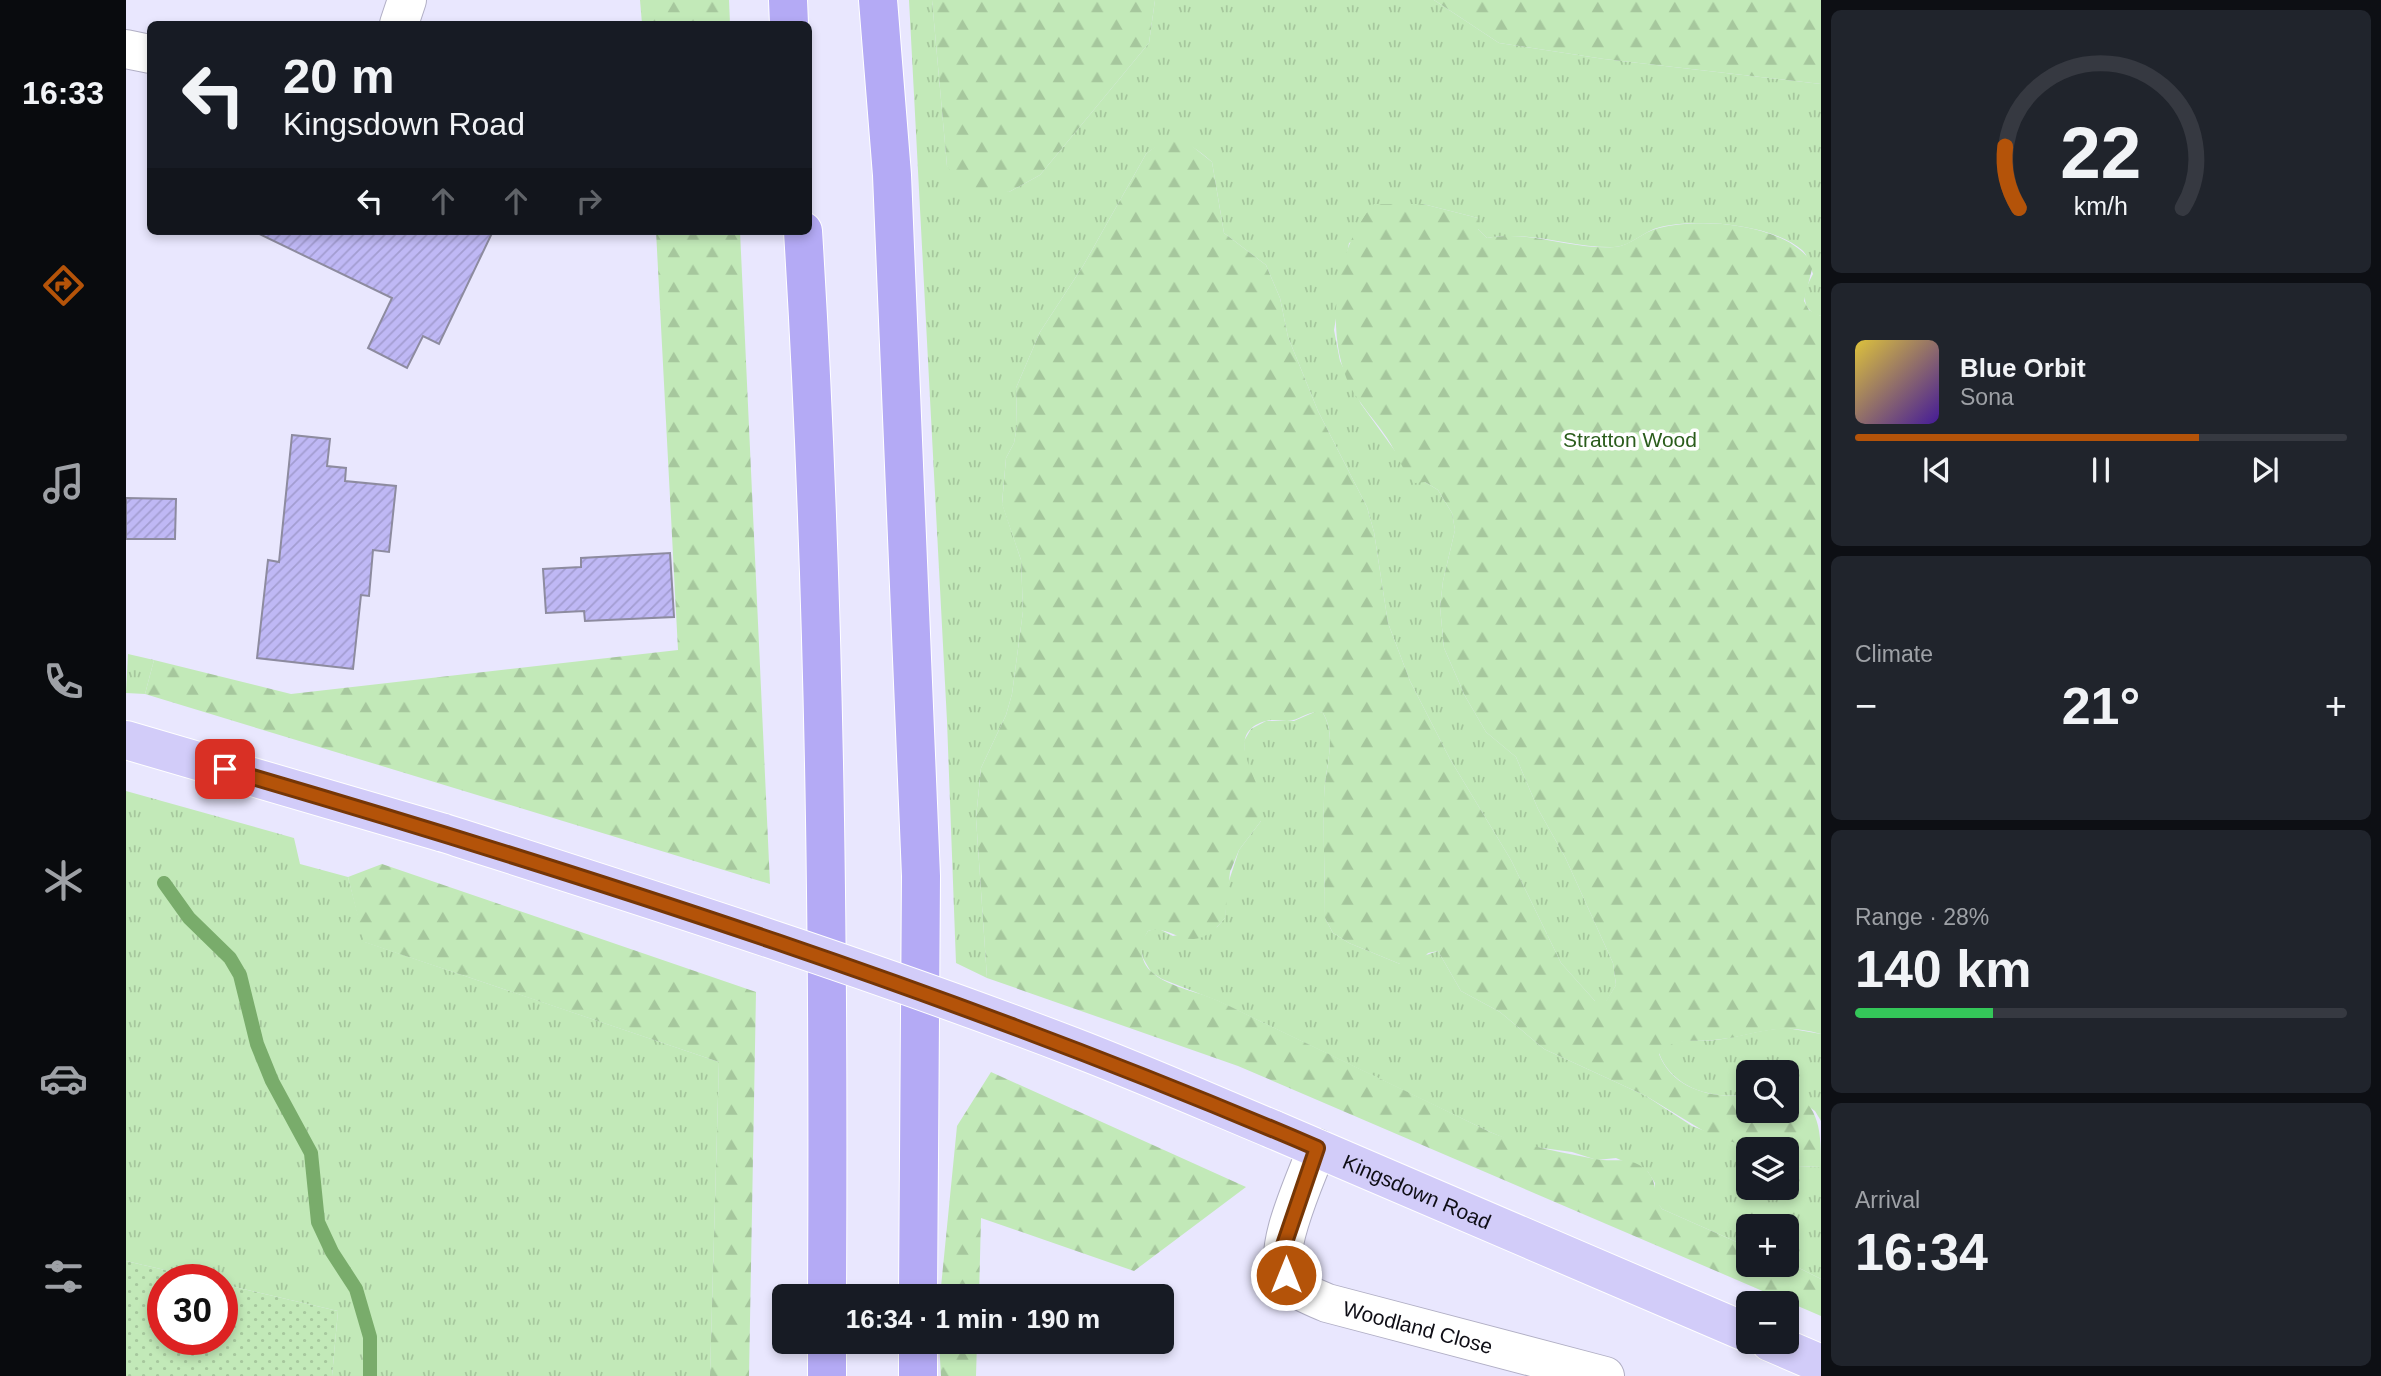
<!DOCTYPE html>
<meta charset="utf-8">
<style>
:root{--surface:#171b24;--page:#20242c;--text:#f1f3f6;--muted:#9ea1a6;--line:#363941;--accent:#b45309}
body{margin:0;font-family:Arial,sans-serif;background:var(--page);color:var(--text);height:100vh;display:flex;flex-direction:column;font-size:26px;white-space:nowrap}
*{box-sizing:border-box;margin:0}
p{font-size:23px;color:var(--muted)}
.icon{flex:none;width:38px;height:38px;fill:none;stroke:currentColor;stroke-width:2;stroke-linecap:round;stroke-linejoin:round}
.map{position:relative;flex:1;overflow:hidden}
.side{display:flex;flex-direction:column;gap:10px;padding:10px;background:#0d0f14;width:560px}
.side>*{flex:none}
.banner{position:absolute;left:21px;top:21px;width:665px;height:214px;border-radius:10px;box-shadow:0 4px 10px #0003;background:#171b24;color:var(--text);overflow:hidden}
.fabs{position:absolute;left:1610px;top:1060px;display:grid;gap:14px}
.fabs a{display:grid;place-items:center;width:63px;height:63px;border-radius:10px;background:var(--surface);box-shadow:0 4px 10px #0003;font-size:35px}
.speed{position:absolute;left:21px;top:1264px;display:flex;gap:14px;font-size:35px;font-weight:700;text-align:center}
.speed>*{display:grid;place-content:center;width:91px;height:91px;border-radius:50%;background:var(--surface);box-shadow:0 4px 10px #0003;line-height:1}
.speed .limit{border:10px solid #d22;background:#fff;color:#111}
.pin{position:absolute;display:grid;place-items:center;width:60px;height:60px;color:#fff;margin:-30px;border-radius:14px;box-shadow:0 4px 10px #0006}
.me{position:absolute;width:77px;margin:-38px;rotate:0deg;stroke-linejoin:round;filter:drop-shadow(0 0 5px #0008)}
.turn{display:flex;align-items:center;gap:24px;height:147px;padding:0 21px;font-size:32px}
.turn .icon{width:91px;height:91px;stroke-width:2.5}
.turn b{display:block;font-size:49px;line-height:60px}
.lanes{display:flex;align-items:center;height:66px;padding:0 21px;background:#0003;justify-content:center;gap:35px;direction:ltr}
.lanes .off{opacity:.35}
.big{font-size:52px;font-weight:700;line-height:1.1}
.side .card{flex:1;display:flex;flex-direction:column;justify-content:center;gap:10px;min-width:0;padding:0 24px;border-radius:10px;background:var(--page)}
.side .dial{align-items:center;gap:0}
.dial svg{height:182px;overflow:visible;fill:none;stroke:var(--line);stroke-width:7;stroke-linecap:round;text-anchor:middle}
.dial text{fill:var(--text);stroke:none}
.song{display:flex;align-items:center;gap:21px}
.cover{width:84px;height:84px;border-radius:10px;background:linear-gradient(135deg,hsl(50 70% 55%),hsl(260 70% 35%))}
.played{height:7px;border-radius:4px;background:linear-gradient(90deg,var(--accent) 70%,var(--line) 70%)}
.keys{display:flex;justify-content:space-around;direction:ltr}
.heat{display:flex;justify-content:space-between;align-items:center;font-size:38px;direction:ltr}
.charge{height:10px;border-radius:5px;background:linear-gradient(90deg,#34c759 28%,var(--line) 0)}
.trip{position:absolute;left:646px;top:1284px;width:402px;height:70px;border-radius:10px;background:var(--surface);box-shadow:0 4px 10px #0003;font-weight:700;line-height:70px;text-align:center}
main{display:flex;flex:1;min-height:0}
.tabs{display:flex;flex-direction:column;width:126px;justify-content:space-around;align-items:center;background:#090b0e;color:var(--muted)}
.tabs .icon{width:49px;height:49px}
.tabs .current{color:var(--accent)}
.tabs b{font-size:32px;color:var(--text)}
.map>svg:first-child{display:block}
.grass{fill:url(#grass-tufts)}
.forest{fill:url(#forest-firs)}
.park{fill:url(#park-dots)}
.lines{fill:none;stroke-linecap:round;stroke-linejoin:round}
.stream{stroke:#79ac6b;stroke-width:14}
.building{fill:url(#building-hatch);stroke:#8d8b9f;stroke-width:2}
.minor-casing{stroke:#b1afc5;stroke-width:40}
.major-casing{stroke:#fff;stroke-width:40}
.highway-casing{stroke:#fff;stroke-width:40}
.minor{stroke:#fff;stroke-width:38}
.major{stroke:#d2ccf9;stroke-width:38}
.highway{stroke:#b4aaf5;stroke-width:38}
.major-bridge-casing{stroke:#fff;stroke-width:40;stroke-linecap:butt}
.major-bridge{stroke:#d2ccf9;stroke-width:38}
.route-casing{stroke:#753606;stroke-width:18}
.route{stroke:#b45309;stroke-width:12}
.labels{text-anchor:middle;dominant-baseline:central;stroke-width:7;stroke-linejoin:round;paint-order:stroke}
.park-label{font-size:21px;fill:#2a5c1b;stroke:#fff}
.street-label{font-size:21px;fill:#0f0e16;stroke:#fff}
</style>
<main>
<nav class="tabs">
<b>16:33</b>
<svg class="icon current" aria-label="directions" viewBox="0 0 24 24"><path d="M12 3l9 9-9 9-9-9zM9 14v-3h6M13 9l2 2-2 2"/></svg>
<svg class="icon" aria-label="music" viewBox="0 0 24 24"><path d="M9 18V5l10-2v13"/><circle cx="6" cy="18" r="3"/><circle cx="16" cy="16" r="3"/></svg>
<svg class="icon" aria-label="phone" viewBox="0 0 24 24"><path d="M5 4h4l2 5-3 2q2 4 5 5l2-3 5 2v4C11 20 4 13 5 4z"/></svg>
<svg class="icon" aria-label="climate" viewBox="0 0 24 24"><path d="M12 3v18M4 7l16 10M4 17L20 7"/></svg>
<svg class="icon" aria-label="car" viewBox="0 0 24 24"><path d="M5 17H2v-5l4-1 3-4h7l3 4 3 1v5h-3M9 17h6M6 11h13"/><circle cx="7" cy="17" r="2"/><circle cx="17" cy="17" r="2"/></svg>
<svg class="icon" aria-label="filters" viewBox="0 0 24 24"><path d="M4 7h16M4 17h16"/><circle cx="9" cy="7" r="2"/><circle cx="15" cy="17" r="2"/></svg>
</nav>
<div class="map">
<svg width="1695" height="1376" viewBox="0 0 1695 1376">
<defs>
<pattern id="grass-tufts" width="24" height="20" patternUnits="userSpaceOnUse" patternTransform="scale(1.75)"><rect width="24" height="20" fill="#c2e9b8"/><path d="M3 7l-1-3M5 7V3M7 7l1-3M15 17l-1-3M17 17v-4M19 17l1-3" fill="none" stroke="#a6c79d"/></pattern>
<pattern id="forest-firs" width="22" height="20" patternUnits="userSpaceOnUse" patternTransform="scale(1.75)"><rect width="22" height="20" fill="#c2e9b8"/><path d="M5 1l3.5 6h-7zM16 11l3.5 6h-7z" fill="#a6c79d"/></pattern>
<pattern id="park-dots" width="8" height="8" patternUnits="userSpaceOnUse" patternTransform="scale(1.75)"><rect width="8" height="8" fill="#c2e9b8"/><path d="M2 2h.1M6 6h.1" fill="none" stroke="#a6c79d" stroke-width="1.8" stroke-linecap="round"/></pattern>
<pattern id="building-hatch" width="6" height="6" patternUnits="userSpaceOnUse" patternTransform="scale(1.75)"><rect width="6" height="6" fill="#bfb8f5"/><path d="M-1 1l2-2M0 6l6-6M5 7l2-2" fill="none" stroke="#a39dd1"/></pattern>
</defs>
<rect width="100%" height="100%" fill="#e9e7fe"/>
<g class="grass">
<path d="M783,0h23l15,166 62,26 31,-17 109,-132 6,-43h279l65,43 105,16 217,25v232c-23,-6 -17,-26 -8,-42 -3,-8 -5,-19 -11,-24 -29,-26 -108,-33 -145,-22 -14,4 -28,19 -43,19 -45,1 -82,-17 -127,-9l-9,-9v-11l-55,-14 -74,39 -15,87 6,31 21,43 34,47 30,31 13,8 14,23 3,17 -12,51 -3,26 4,41 21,48 21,36 30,25 22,52 27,48 48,106 3,22 -10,17 -11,-1 -34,-38 -50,-103 -61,-101 -40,-78 -22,-58 -14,-91 -7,-25 -49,-96 -30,-74 -8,-39 -14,-33 -42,-32 -12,-71c-24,-21 -39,-30 -66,-8l-63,112 -43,66 -24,56 1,38 -3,17 -8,15 -4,45 19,57 2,51 -11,83 -6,21 -25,53 -5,50 11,160 -31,-15 -9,-242z"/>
<path d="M2,654l26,6 -9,34 -19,-1z"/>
<path d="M1191,711l6,2c15,26 1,57 1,85 -1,40 1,80 1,120l8,15 16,10 51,21 38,-13 23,40 39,21 44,37 102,47 46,30 63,24h-7v38h39v-26l10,4 24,1v112l-34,-17v-35h-39v20l-86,-38 -8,-11 1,-15 -7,-11 -32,-14 -19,2 -25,-8 -51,-7 -31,-13 -272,-131 -56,-22 -11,-7 -8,-14 -3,-15 8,-12 9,-3 16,8 44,-9 8,-9 1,-28 13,-40 22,-29 -2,-29 -14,-30 -1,-21 7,-12 15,-8h28z"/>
<path d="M0,791l168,47 6,26 48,13 17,65 354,120 -9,314h-378l6,-65 -116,-27v-5h-18l-78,-18z"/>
<path d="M1661,1028l34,6v87l-6,-10 -28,-19v-19h-39v21c-34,6 -76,-5 -89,-41 12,-17 38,-11 57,-13 24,-3 46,-11 71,-12z"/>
</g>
<g class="forest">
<path d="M514,0h89l1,24h-88z"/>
<path d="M806,0h223l-6,43 -109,132 -31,17 -49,-5 -13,-21z"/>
<path d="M1308,0h387v84l-217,-25 -105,-16z"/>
<path d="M1050,139l11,3 25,20 12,71 42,32 14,33 8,39 30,74 49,96 7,25 14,91 22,58 40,78 61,101 50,103 34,38h11l10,-16 -3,-22 -48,-106 -27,-48 -22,-52 -30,-25 -21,-36 -21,-48 -4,-41 3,-26 12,-51 -3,-17 -14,-23 -13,-8 -10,1c-14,-13 -17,-29 -28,-45 -12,-18 -27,-33 -37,-52 -26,-52 -15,-140 24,-182h49l55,14v11l9,9c48,-8 82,12 128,9 15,-1 29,-16 44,-19 42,-11 130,-5 154,37l-9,36 5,9 12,6v718c-46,-13 -65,2 -107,6 -18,2 -43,-3 -55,14 13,35 55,46 89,40v17h39v-19c34,9 34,43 34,75l-24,-1 -10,-4v-12h-32l-48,-17 -61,-37 -102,-47 -44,-37 -39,-21 -23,-40 -10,2 -10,11h-18l-51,-21 -16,-10 -8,-15c0,-40 -2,-80 -1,-120 0,-28 14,-60 -1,-85 -14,-4 -22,7 -36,8 -6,0 -15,-2 -21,0 -41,11 -12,51 -6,73 2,9 2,17 1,27l-22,29 -9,22 -5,46c-36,44 -50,4 -77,13 -9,14 -9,31 5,42 17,15 48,19 68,29 90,44 180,86 269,130 34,14 70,20 105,27 19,4 35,-4 51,11 12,11 7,26 16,39l86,38v18h39v-3l34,17v37l-583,-250 -251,-88 -11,-160 5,-50 25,-53 6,-21 11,-83 -2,-51 -19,-56 4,-46 8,-15 3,-17 -1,-38 24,-56 43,-66 63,-112 16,-13z"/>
<path d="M530,231h84l30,653 -625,-190 9,-34 137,34 387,-44z"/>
<path d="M256,864l374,128 -7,384h-39l9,-314 -355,-120 -16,-65z"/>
<path d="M865,1072l255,115 -112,84 -153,-53 -2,79h-39l17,-171z"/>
<path d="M813,1342h38l-1,34h-35z"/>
</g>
<path class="park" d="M0,1261l78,18h-41v60h59v-55l116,27 -6,65h-206z"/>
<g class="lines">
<path class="stream" d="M38,883l25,35 41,40 10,17 17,69 15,37 39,72 7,69 14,30 24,37 14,48v39"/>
</g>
<g class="building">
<path d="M127,231h240l-54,113 -16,-8 -16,32 -39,-20 24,-50z"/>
<path d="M166,435l38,4 -3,27 19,2 -1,13 51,5 -7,66 -16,-2 -4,46 -8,-1 -8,74 -96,-11 11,-98 11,2z"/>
<path d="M0,498l50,1 -1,40h-49z"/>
<path d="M544,553l4,64 -89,4 -1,-10 -38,2 -3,-44 38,-2v-9z"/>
</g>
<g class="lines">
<defs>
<g id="minor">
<path d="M273,24l8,-24"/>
<path d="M0,49l24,5"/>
<path id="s1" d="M1191,1148c-10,29 -45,100 -31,127 7,16 26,21 41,28l278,73"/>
</g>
<g id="major">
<path d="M0,740l318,93"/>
<path id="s2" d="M1146,1129l476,204"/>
<path d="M1644,1342l51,22"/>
</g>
<g id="highway">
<path d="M662,0l1,24"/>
<path d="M752,0l14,175 29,701 -3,421"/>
<path d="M677,231c22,355 26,710 24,1066"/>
<path d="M701,1376v-34"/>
<path d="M792,1376v-34"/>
</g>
</defs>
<use href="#minor" class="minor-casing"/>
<use href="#major" class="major-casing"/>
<use href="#highway" class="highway-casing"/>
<use href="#minor" class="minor"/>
<use href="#major" class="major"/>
<use href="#highway" class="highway"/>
<defs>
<path id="major-bridge" d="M318,833c210,67 421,134 627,213 68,26 134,55 201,83"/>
</defs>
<use href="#major-bridge" class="major-bridge-casing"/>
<use href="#major-bridge" class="major-bridge"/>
</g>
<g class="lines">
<defs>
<path id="route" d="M99,769c371,108 737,227 1092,379l-34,100 3,27"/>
</defs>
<use href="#route" class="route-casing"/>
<use href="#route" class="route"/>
</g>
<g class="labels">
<g class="park-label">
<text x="1504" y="439">Stratton Wood</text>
</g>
<g class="street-label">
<text stroke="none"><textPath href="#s2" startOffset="158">Kingsdown Road</textPath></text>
<text stroke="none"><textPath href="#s1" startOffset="278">Woodland Close</textPath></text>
</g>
</g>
</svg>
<div class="fabs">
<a><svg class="icon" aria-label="search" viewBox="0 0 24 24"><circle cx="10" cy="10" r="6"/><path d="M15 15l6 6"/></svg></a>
<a><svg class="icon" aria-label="layers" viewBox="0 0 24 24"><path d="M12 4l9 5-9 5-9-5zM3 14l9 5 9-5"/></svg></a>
<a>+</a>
<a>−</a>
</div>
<div class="speed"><div class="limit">30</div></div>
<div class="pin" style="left:99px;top:769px;background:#d93025"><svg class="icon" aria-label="arrive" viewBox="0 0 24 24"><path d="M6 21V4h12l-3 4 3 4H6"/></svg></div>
<svg class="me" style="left:1160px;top:1275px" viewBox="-20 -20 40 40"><circle r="17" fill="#b45309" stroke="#fff" stroke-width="3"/><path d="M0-11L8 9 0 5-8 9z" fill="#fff"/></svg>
<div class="trip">16:34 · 1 min · 190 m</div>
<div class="banner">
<div class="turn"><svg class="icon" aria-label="left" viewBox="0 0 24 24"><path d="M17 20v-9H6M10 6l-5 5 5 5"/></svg><div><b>20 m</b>Kingsdown Road</div></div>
<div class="lanes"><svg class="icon" aria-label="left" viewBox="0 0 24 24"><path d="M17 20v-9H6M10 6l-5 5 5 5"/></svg><svg class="icon off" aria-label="ahead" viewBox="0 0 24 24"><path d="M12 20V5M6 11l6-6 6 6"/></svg><svg class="icon off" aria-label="ahead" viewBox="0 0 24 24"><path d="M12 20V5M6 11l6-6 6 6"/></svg><svg class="icon off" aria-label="right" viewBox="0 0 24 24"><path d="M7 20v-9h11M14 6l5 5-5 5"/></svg></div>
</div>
</div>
<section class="side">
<div class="card dial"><svg viewBox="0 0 100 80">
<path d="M14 69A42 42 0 1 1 86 69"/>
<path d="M14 69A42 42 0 0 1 8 42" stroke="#b45309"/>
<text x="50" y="56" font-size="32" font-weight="700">22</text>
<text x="50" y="72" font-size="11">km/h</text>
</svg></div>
<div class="card">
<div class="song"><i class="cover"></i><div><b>Blue Orbit</b><p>Sona</p></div></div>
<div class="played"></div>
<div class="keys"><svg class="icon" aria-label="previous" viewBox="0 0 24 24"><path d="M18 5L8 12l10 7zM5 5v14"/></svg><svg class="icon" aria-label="pause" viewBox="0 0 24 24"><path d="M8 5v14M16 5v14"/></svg><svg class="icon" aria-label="next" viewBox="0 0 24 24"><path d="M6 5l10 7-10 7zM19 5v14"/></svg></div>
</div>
<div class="card"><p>Climate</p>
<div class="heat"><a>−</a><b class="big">21°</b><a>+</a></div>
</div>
<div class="card"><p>Range · 28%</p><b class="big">140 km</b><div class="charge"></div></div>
<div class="card"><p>Arrival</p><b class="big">16:34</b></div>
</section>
</main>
